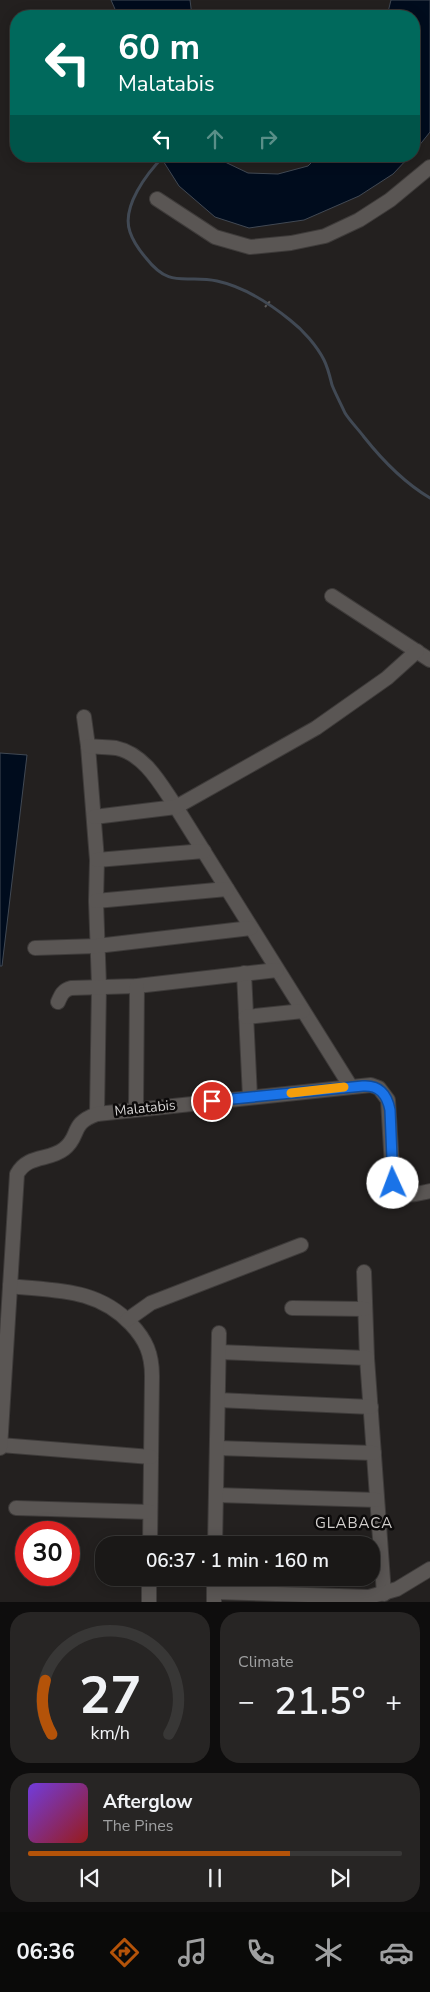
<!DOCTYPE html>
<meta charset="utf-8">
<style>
:root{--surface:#1a1817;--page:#272524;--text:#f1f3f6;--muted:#9fa0a1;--line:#383736;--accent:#b45309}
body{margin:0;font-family:"Nunito Sans",sans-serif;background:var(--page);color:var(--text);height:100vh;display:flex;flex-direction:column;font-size:19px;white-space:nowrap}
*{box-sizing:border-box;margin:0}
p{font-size:16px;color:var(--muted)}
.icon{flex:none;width:28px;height:28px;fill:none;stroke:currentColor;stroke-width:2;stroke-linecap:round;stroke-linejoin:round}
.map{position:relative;height:1602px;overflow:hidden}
.details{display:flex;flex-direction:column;gap:10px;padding:10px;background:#0e0d0d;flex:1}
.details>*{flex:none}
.banner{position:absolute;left:10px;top:10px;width:410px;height:152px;border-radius:20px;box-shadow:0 2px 12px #0003,0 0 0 1px var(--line);background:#00695c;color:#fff;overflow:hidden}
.speed{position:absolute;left:15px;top:1521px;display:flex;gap:10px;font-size:25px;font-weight:700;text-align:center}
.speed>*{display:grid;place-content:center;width:65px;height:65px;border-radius:50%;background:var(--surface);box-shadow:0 2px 12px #0003,0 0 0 1px var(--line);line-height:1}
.speed .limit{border:8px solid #d22;background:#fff;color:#111}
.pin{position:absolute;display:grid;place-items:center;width:42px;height:42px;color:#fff;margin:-21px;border:2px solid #fff;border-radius:50%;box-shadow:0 1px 5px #0007}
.me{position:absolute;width:55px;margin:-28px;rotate:358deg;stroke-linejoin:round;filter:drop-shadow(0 0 4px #0008)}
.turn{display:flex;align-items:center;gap:18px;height:105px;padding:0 25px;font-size:22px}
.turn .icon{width:65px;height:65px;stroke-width:2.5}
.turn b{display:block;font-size:35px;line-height:42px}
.lanes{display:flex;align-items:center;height:48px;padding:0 25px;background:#0003;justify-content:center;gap:25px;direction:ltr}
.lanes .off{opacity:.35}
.big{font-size:38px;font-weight:600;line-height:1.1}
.details .card{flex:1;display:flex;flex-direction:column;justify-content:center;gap:8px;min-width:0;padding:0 18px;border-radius:20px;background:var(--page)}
.details .dial{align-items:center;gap:0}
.dial svg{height:130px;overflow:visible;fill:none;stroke:var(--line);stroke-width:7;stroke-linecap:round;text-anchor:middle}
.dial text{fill:var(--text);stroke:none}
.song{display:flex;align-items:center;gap:15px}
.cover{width:60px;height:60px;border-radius:8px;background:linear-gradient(135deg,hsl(260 70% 55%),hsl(0 70% 35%))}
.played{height:5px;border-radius:2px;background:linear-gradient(90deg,var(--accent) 70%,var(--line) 70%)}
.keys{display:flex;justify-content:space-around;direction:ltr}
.heat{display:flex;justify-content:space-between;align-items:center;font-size:28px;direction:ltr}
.details .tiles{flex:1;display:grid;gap:10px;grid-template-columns:1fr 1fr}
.card:last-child{grid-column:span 2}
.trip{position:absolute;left:95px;top:1536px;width:285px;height:50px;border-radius:20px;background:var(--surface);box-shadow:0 2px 12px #0003,0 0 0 1px var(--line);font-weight:600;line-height:50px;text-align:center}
.tab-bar{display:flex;height:80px;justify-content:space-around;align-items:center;background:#0a0a09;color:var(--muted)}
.tab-bar .icon{width:35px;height:35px}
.tab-bar .on{color:var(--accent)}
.tab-bar b{font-size:22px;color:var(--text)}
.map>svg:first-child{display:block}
.water{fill:#000c1d;stroke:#414954}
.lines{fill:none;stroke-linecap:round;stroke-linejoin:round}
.stream{stroke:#414954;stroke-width:3}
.minor-casing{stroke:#3e3b3a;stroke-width:16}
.path{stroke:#5d5a59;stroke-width:2;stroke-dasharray:2.5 2.5;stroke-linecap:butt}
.minor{stroke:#5a5654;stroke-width:14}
.route-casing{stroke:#114b97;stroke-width:12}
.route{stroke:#1a73e8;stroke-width:9}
.slow{stroke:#f59e0b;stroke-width:9}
.labels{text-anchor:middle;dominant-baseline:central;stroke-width:5;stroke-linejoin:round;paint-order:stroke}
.street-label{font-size:14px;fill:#d8d6d5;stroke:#0c0a0a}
.neighbourhood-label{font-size:15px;letter-spacing:1px;fill:#d4d0ce;stroke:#0c0a0a}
</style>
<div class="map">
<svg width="430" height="1602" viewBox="0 0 430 1602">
<rect width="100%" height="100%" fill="#23201f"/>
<g class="water">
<path d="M111,0h79l2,16h-74z"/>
<path d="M391,0h39v132l-16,20v-136h-27z"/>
<path d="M160,156h61l4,6 23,11 30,1 30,-8 10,-10h92l-17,18 -34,22 -55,24 -55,8 -34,-11 -36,-31z"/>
<path d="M0,753l27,2 -25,211h-2z"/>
</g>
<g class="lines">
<path class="stream" d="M164,156c-17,17 -43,51 -34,76 3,9 10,19 16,26 25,32 39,16 71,23 28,6 52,22 73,39 13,10 27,26 34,40 4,8 6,17 8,25 4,10 9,19 13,28 5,8 13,16 19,24 19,24 39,45 66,61"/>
<defs>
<g id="minor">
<path d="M157,199l58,38 35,10 41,-4 34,-7 34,-16 31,-20 40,-33"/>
<path d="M332,596l98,64"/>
<path d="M84,717l4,29 9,114 -1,41 3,85 -2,128"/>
<path d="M88,746c9,1 19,1 28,2 29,6 45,37 60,59l175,280"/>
<path d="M94,817l82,-10 140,-79 71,-50 30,-27"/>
<path d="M97,860l107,-9"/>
<path d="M96,901l131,-12"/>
<path d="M35,948l62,-2 154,-18"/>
<path d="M244,973l6,124"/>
<path d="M58,1002c3,-7 5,-12 13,-14l66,-2 140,-16"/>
<path d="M246,1017l57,-6"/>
<path d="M136,1109l1,-123"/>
<path d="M364,1272l3,86 17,236"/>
<path d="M10,1286c46,5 87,2 121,38 15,16 21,30 21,52l-2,169"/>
<path d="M292,1308l73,1"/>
<path d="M127,1320l24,-17 150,-58"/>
<path d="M219,1352l148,6"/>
<path d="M218,1400l153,7"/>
<path d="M0,1445l151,12"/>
<path d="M0,1448l17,-274c11,-20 32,-13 47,-25 17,-13 5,-25 33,-35l274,-29 8,3 9,12 5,83c7,18 22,11 37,8"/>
<path d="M217,1448l157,5"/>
<path d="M216,1495l161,5"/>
<path d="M16,1508l134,4"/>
<path d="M215,1544l36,1"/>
<path d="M215,1545l4,-212"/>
<path d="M214,1592l155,5 28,-8 33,-20"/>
<path d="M149,1602v-24"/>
<path d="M214,1602v-24"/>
</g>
</defs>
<use href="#minor" class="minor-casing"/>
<path class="path" d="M265,307l6,-7"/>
<use href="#minor" class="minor"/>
</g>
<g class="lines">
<defs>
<path id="route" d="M212,1101l151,-15c16,-1 24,8 27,24l3,73"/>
</defs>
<use href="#route" class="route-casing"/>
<use href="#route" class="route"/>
<path class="slow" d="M291,1093l53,-6"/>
</g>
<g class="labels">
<g class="street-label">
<text transform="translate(145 1108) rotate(-6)">Malatabis</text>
</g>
<g class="neighbourhood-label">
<text x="354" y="1523">GLABACA</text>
</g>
</g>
</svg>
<div class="speed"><div class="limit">30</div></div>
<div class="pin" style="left:212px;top:1101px;background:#d93025"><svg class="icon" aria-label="arrive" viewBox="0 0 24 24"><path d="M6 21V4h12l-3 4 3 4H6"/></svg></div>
<svg class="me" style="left:393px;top:1183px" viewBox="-20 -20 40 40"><circle r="19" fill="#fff"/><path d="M0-13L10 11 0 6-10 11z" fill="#1a73e8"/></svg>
<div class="trip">06:37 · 1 min · 160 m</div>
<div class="banner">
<div class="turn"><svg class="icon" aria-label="left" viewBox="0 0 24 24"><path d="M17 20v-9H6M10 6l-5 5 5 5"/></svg><div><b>60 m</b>Malatabis</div></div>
<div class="lanes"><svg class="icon" aria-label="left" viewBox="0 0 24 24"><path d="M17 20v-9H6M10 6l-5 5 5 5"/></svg><svg class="icon off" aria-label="ahead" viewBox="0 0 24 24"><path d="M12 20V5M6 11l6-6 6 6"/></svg><svg class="icon off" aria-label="right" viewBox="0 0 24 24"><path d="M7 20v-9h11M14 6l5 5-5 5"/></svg></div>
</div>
</div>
<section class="details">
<div class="tiles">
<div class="card dial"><svg viewBox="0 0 100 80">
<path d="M14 69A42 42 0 1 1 86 69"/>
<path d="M14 69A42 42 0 0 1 10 36" stroke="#b45309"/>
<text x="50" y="56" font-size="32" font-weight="700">27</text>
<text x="50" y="72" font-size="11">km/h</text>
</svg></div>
<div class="card"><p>Climate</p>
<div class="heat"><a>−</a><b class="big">21.5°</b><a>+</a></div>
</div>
<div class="card">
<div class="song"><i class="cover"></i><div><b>Afterglow</b><p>The Pines</p></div></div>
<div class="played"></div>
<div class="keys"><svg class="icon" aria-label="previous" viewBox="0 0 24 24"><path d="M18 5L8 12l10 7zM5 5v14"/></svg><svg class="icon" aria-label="pause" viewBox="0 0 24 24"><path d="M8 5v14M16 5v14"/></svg><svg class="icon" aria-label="next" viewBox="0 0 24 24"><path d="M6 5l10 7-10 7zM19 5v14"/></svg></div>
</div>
</div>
</section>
<nav class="tab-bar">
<b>06:36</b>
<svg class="icon on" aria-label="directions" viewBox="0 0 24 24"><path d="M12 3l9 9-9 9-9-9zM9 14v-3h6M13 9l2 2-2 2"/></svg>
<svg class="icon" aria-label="music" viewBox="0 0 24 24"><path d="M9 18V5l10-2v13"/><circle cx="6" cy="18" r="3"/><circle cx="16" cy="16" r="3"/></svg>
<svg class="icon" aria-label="phone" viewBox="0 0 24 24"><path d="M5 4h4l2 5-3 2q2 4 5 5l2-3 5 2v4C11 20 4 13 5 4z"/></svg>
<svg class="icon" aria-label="climate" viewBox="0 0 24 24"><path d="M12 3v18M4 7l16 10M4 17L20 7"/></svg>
<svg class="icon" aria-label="car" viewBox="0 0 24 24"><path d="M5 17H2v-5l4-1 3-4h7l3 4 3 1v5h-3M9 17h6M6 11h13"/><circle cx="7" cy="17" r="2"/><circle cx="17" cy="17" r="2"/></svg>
</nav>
